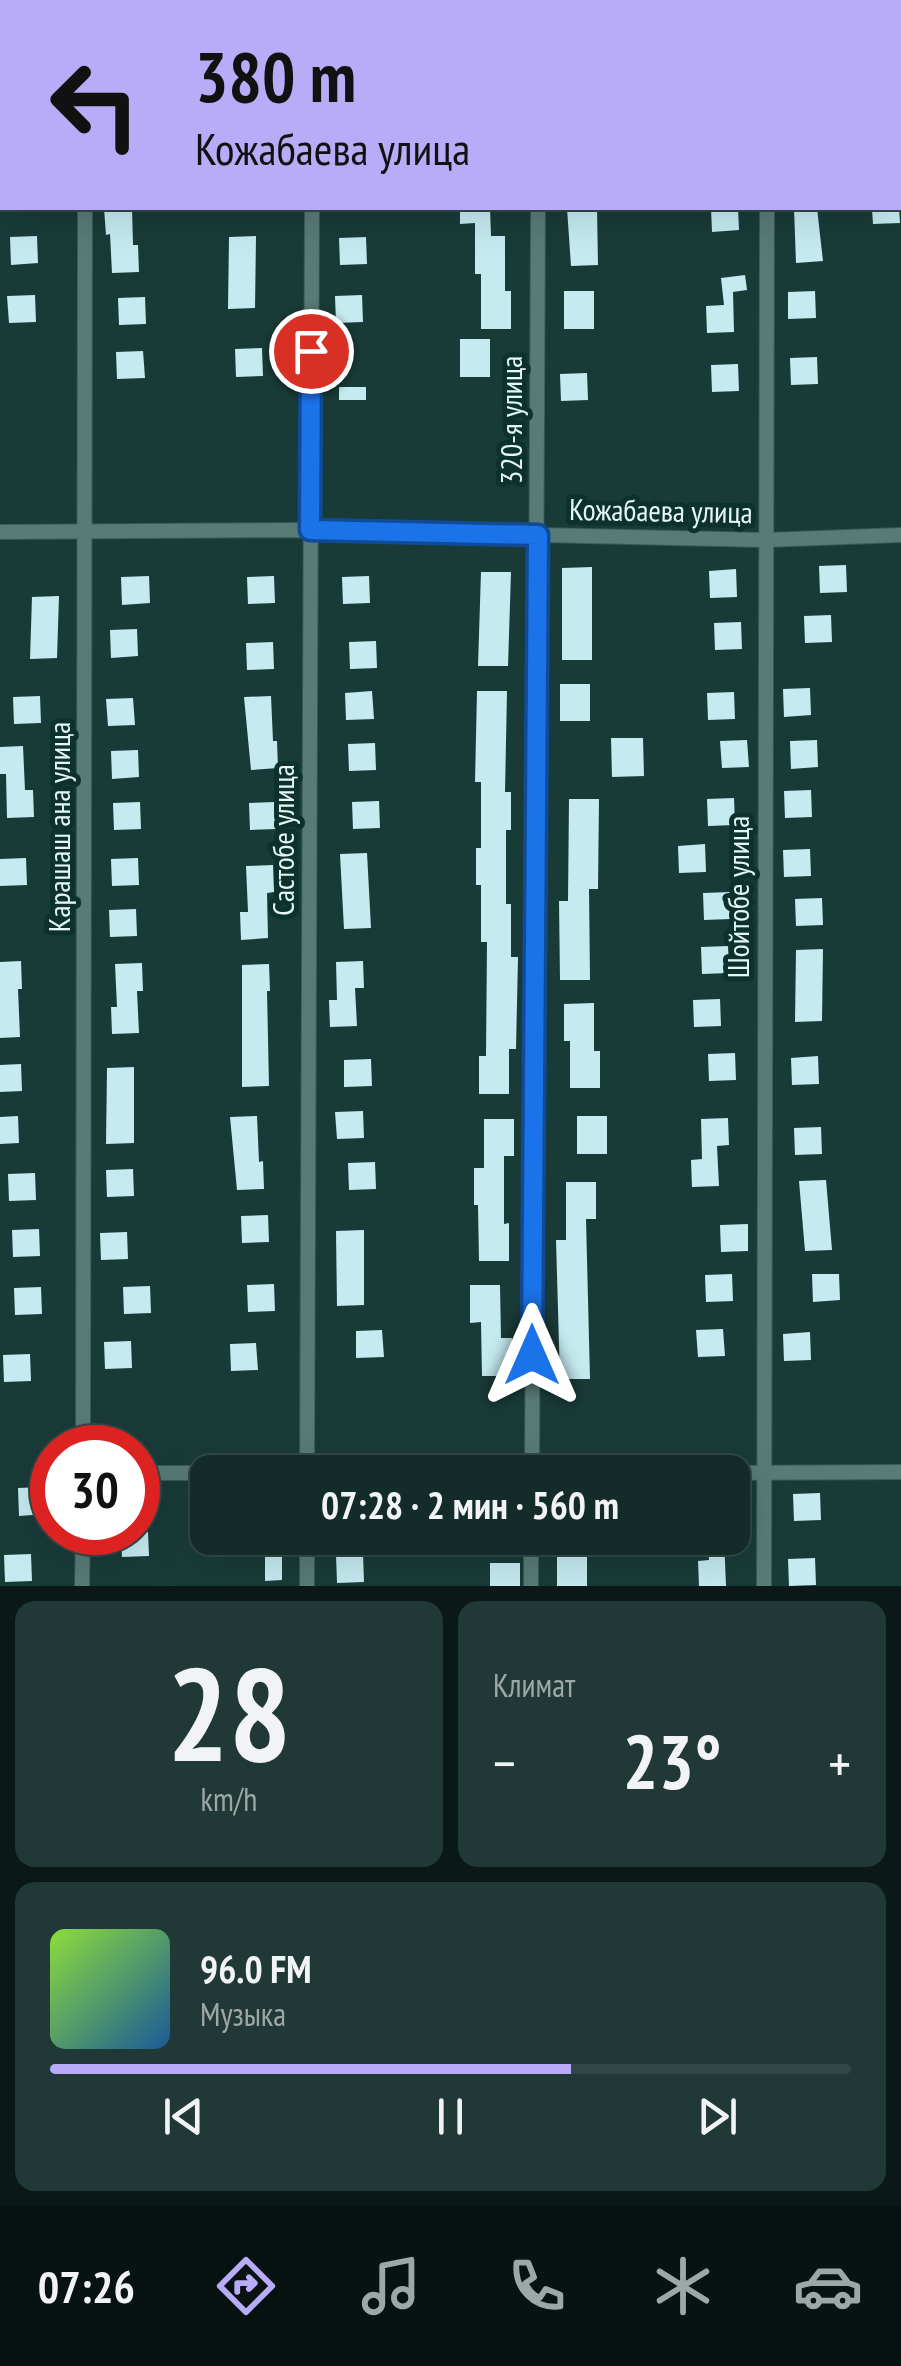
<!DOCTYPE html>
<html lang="ru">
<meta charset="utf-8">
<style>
:root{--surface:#132c2a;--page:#203836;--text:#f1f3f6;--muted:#9da7a8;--line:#324847;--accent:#b8abf7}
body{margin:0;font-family:"PT Sans Narrow",sans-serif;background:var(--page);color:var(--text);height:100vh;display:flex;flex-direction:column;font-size:38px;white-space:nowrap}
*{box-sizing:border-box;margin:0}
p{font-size:32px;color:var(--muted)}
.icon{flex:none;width:55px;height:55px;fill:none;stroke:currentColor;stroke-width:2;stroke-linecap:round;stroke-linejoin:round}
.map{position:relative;height:1586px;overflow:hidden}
.details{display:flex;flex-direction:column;gap:15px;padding:15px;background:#0a1817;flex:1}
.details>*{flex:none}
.hud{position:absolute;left:0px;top:0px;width:902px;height:210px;box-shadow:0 10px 40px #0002,0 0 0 2px var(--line);background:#b8abf7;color:#111;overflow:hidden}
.speed{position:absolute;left:30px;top:1425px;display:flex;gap:20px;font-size:50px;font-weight:700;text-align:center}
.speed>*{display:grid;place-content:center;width:130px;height:130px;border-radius:50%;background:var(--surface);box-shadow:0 10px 40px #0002,0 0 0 2px var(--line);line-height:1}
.speed .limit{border:15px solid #d22;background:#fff;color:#111}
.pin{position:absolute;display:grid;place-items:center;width:85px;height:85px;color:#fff;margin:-42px;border:5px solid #fff;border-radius:50%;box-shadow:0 2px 10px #0007}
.me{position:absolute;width:110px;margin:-55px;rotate:0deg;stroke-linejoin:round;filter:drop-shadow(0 0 8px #0008)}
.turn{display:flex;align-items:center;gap:35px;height:210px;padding:0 30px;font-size:45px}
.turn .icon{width:130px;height:130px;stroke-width:2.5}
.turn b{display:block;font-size:70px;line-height:85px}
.big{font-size:75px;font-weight:700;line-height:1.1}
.details .card{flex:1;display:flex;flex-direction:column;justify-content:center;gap:15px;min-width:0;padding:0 35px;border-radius:20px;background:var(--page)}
.details .dial{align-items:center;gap:0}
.dial b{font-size:130px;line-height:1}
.song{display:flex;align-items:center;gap:30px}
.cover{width:120px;height:120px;border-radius:15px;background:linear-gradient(135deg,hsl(90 70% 55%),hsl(210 70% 35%))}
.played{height:10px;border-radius:5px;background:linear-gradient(90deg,var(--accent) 65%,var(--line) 65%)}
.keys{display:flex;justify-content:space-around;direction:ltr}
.heat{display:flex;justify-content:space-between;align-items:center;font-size:55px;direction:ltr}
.details .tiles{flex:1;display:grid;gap:15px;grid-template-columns:1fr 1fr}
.card:last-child{grid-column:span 2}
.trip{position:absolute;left:190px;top:1455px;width:560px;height:100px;border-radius:20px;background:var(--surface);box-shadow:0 10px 40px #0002,0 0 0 2px var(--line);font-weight:700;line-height:100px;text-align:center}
.menu{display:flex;height:160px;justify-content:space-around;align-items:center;background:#081211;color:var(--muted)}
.menu .icon{width:70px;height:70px}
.menu .on{color:var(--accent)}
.menu b{font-size:45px;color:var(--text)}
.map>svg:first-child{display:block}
.building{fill:#c5ebf1}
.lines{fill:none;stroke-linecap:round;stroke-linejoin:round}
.minor-casing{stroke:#3b5957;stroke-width:16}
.minor{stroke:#587b77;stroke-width:14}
.route-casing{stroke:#114b97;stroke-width:25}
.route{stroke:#1a73e8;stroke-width:18}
.labels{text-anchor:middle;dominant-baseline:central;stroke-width:10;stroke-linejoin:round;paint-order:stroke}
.street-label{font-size:30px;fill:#e4f7f5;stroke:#0d312d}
</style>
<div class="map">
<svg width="901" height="1586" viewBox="0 0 901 1586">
<rect width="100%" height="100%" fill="#193b38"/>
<g class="building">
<path d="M104,208h28l1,37h5l1,27 -27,1 -2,-39 -4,1z"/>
<path d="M460,208h30l1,28h14v55h6v38h-30v-55h-6v-51l-15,1z"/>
<path d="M567,208h30l1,57 -27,1z"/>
<path d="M711,208h27l1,22 -27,2z"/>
<path d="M794,208h23l6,53 -27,2z"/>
<path d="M872,208h27l1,15 -27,1z"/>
<path d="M37,236l1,27 -27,2 -1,-28z"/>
<path d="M256,236l-1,72 -27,1 1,-72z"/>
<path d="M366,237l1,27 -27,1 -1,-27z"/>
<path d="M745,275l2,15 -14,2 1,40 -27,1 -1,-27 18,-1 -3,-27z"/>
<rect x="564" y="291" width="30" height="38"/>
<path d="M815,291l1,27 -28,1v-27z"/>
<path d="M35,295l1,27 -27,1 -2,-27z"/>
<path d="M362,295l1,27 -27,1 -1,-27z"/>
<path d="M145,297l1,27 -27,1 -1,-27z"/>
<rect x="460" y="339" width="30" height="38"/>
<path d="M262,348l1,28 -27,1 -1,-28z"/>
<path d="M143,351l2,27 -28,1 -1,-27z"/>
<path d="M817,357l1,27 -27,1 -1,-27z"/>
<path d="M738,364l1,27 -27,1 -1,-27z"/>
<path d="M587,373l1,27 -27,1 -1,-27z"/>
<rect x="339" y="387" width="27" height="13"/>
<path d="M846,565l1,27 -27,1 -1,-27z"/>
<path d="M592,567v93h-30v-92z"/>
<path d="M736,569l1,28 -27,1 -1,-27z"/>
<path d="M481,572h30l-3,94h-30z"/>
<path d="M149,576l1,27 -28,2 -1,-28z"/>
<path d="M274,576l1,27 -27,1 -1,-27z"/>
<path d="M369,576l1,27 -27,1 -1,-27z"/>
<path d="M59,596l-2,62 -27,1 2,-62z"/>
<path d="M831,615l1,27 -27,1 -1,-27z"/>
<path d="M741,622l1,27 -27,1 -1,-27z"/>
<path d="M137,629l1,27 -27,2 -1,-28z"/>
<path d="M376,641l1,27 -27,1 -1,-27z"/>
<path d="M273,642l1,27 -27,1 -1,-27z"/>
<rect x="560" y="684" width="30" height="37"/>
<path d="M810,688l1,27 -27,2 -1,-28z"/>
<path d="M372,691l2,28 -28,1 -1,-27z"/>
<path d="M477,691h30l-2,101h6v38h-5v74h5v53h7l-2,92h-7v45h-30v-38h7l1,-114h-6v-57h-5v-37h5v-66h-6z"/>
<path d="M734,692l1,27 -27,1 -1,-27z"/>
<path d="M40,696l1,27 -27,1 -1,-27z"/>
<path d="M271,696l2,45h4l1,27 -27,2 -7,-73z"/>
<path d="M133,698l2,27 -27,1 -2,-27z"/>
<path d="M611,738h32l1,38 -32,1z"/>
<path d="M747,740l2,27 -27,1 -2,-27z"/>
<path d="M817,740l1,27 -27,2 -1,-28z"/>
<path d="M375,743l1,27 -27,1 -1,-27z"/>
<path d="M23,746l2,44h8l1,27 -27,1 -1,-44h-6v-27z"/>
<path d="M138,750l1,27 -27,2 -1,-28z"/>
<path d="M811,790l1,27 -27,1 -1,-27z"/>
<path d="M734,798l1,27 -27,1 -1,-27z"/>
<path d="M569,799h30l-1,90h-9l1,91h-30l-1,-79h9z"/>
<path d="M379,801l1,27 -27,1 -1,-27z"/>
<path d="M140,802l1,27 -27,1 -1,-27z"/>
<path d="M276,802l1,27 -27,1 -1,-27z"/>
<path d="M705,844l1,28 -27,1 -1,-27z"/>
<path d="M810,849l1,27 -27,1 -1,-27z"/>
<path d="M367,853l4,75 -27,1 -4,-75z"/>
<path d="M26,858l1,27 -27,1v-27z"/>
<path d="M138,858l1,27 -27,1 -1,-27z"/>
<path d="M273,865l1,27 -7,1 1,45 -27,2 -1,-28h8l-2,-46z"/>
<path d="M730,892l1,27 -27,1 -1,-27z"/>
<path d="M822,898l1,27 -27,1 -1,-27z"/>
<path d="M136,909l1,27 -27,1 -1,-27z"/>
<path d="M728,946l1,27 -27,1 -1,-27z"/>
<path d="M823,949l-1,72 -27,1 1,-72z"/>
<path d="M21,961l1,28h-4l2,48 -20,1v-76z"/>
<path d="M363,961l1,27h-9l2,38 -27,1 -1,-27h8l-1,-38z"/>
<path d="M142,963l1,28h-6l2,42 -27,1 -1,-27h6l-2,-43z"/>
<path d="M269,964l1,27h-3l2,95 -27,1v-122z"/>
<path d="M720,999l1,27 -27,1 -1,-27z"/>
<path d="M594,1003v48h6v37h-30v-47h-6v-37z"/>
<path d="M735,1053l1,27 -27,1 -1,-27z"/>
<path d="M818,1056l1,28 -27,1 -1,-27z"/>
<path d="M371,1059l1,27 -28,1v-27z"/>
<path d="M21,1064l1,27 -22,1v-27z"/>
<path d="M134,1067v76l-28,1 1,-76z"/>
<path d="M363,1111l1,27 -27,1 -2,-27z"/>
<path d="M18,1116l1,27 -19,1v-27z"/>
<path d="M257,1116l2,46 4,-1 1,28 -27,1 -7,-73z"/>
<rect x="577" y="1116" width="30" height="38"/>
<path d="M728,1118l1,27 -12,1 2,40 -27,1 -1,-27 11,-1 -1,-40z"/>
<path d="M484,1119h30v37h-10v68l5,-1v38h-30l-1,-56h-4v-37h10z"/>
<path d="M821,1127l1,27 -27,1 -1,-27z"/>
<path d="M375,1162l1,27 -27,1 -1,-27z"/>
<path d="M133,1169l1,27 -27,1 -1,-27z"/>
<path d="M35,1173l1,27 -27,1 -1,-27z"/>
<path d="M826,1180l6,70 -27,1 -6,-70z"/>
<path d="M566,1182h30v37h-10l4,160h-30l-4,-139h10z"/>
<path d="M268,1215l1,27 -27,1 -1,-27z"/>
<path d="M748,1224v27l-27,1 -1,-27z"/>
<path d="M39,1229l1,27 -27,1 -1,-27z"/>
<path d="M364,1230v75l-27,1 -1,-75z"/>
<path d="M127,1232l1,27 -27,1 -1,-27z"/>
<path d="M732,1274l1,27 -27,1 -1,-27z"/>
<path d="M812,1274h27l1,26 -27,2z"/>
<path d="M274,1284l1,27 -27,1 -1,-27z"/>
<path d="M470,1285h30l1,53h11v38h-30l-1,-54 -11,1z"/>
<path d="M150,1286l1,27 -27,1 -1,-27z"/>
<path d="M41,1287l1,27 -27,1 -1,-27z"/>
<path d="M723,1329l2,27 -27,1 -2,-27z"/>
<path d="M382,1330l2,27 -28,1v-27z"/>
<path d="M810,1332l1,28 -27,1 -1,-27z"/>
<path d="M131,1341l1,27 -27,1 -1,-27z"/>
<path d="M256,1343l2,27 -27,1 -1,-27z"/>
<path d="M30,1354l1,27 -27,1 -1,-27z"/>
<path d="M45,1487l1,27 -27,2 -1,-28z"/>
<path d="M820,1493l1,27 -27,1 -1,-27z"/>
<path d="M121,1532h27l1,24 -27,1z"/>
<path d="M567,1538h20v48h-30v-35h10z"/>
<path d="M708,1538h16l2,48h-27l-1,-25 11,-1z"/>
<path d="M31,1554l1,27 -27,1 -1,-27z"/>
<path d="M363,1554l1,28 -27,1 -1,-28z"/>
<path d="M265,1557h17v23l-17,1z"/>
<path d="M815,1558l1,27 -27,1 -1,-27z"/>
<rect x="490" y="1563" width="30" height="23"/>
</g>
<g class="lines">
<defs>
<g id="minor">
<path d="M84,0v2"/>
<path d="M312,2v-2"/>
<path d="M538,2v-2"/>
<path d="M769,2v-2"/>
<path d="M0,532l310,-2 455,10 136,-5"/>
<path d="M83,1448l2,-1240"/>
<path d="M239,1472h368"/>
<path d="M307,1472l5,-1264"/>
<path d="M532,1472l6,-1264"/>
<path d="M138,1473h70"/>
<path d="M732,1473l169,-1"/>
<path d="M82,1586l1,-54"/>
<path d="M307,1586v-48"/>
<path d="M531,1586v-48"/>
<path d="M764,1586l3,-1378"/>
</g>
</defs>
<use href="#minor" class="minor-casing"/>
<use href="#minor" class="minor"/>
</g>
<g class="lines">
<defs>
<path id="route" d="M311,351l-1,179 228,5 -6,820"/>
</defs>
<use href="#route" class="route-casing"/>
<use href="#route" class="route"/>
</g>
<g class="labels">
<g class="street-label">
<text transform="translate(510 420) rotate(-90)">320-я улица</text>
<text transform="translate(661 510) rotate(1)">Кожабаева улица</text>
<text transform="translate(58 827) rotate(-90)">Карашаш ана улица</text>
<text transform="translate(282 840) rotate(-90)">Састобе улица</text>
<text transform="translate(737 897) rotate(-90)">Шойтобе улица</text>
</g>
</g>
</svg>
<div class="speed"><div class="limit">30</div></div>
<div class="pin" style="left:311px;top:351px;background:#d93025"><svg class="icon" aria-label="arrive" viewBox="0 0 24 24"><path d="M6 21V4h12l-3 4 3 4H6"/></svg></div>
<svg class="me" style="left:532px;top:1355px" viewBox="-20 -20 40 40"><path d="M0-17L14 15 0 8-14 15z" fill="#1a73e8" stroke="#fff" stroke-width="4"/></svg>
<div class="trip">07:28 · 2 мин · 560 m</div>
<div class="hud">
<div class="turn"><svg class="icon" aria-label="left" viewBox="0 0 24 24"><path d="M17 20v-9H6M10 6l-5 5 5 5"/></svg><div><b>380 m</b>Кожабаева улица</div></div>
</div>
</div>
<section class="details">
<div class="tiles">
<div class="card dial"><b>28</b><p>km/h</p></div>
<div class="card"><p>Климат</p>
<div class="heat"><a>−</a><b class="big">23°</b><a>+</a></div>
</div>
<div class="card">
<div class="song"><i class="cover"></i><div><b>96.0 FM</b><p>Музыка</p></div></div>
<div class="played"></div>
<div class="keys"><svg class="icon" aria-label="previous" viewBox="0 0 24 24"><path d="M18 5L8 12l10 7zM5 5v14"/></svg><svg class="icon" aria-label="pause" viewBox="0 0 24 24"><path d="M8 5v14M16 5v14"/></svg><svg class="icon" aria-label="next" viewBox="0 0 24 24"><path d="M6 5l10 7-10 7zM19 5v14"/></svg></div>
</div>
</div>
</section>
<nav class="menu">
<b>07:26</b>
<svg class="icon on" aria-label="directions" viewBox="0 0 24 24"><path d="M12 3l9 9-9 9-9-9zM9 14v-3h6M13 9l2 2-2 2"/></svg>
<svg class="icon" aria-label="music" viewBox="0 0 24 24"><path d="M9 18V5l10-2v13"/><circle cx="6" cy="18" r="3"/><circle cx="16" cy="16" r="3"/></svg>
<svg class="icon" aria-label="phone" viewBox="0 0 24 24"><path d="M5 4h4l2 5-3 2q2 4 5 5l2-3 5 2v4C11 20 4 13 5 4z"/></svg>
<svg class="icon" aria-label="climate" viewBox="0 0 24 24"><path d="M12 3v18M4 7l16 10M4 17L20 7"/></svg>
<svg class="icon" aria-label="car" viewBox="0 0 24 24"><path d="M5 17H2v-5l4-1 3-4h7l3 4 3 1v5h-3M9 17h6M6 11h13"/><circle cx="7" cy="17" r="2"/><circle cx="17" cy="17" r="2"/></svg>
</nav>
